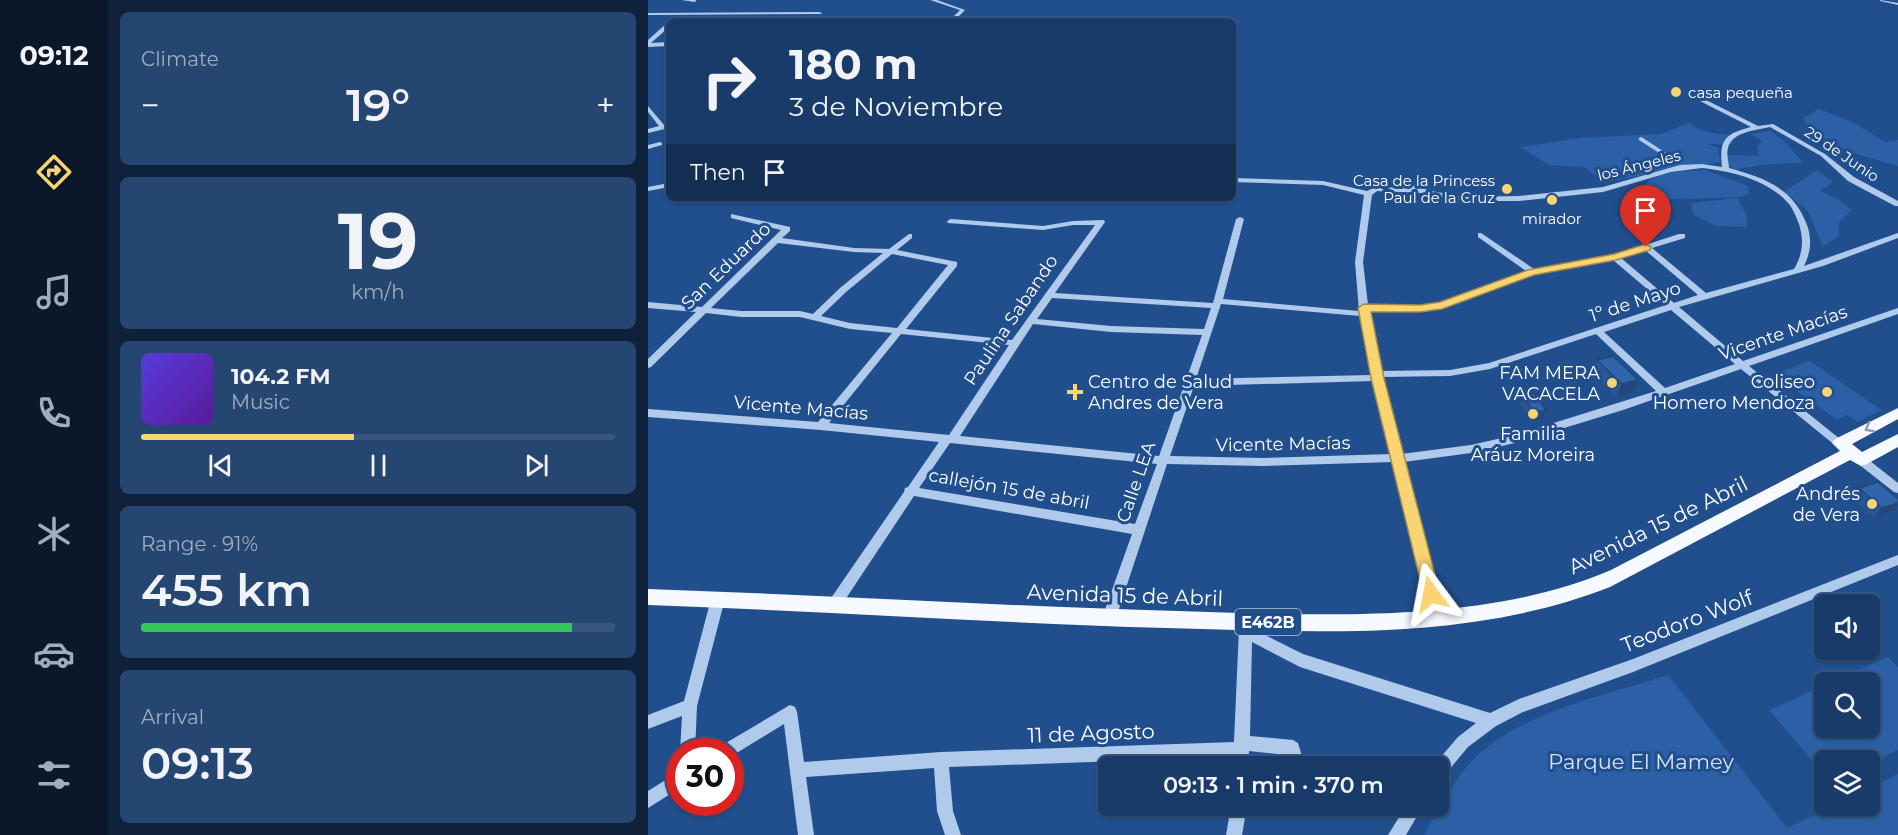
<!DOCTYPE html>
<meta charset="utf-8">
<style>
:root{--surface:#193b6a;--page:#264672;--text:#f1f3f6;--muted:#9fadc1;--line:#37557e;--accent:#f8d472}
body{margin:0;font-family:Montserrat,sans-serif;background:var(--page);color:var(--text);height:100vh;display:flex;flex-direction:column;font-size:22px;white-space:nowrap}
*{box-sizing:border-box;margin:0}
p{font-size:20px;color:var(--muted)}
.icon{flex:none;width:33px;height:33px;fill:none;stroke:currentColor;stroke-width:2;stroke-linecap:round;stroke-linejoin:round}
.map{position:relative;flex:1;overflow:hidden}
.details{display:flex;flex-direction:column;gap:12px;padding:12px;background:#0e203a;width:540px}
.details>*{flex:none}
.banner{position:absolute;left:18px;top:18px;width:570px;height:183px;border-radius:9px;box-shadow:0 2px 4px #0004,0 0 0 2px var(--line);background:#193b6a;color:var(--text);overflow:hidden}
.tools{position:absolute;left:1166px;top:594px;display:grid;gap:12px}
.tools a{display:grid;place-items:center;width:66px;height:66px;border-radius:9px;background:var(--surface);box-shadow:0 2px 4px #0004,0 0 0 2px var(--line);font-size:30px}
.speed{position:absolute;left:18px;top:738px;display:flex;gap:12px;font-size:30px;font-weight:700;text-align:center}
.speed>*{display:grid;place-content:center;width:78px;height:78px;border-radius:50%;background:var(--surface);box-shadow:0 2px 4px #0004,0 0 0 2px var(--line);line-height:1}
.speed .limit{border:9px solid #d22;background:#fff;color:#111}
.pin{position:absolute;display:grid;place-items:center;width:51px;height:51px;color:#fff;margin:-62px -26px;border-radius:50% 50% 50% 0;rotate:-45deg;box-shadow:0 0 6px #0007}
.pin .icon{rotate:45deg}
.me{position:absolute;width:66px;margin:-33px;rotate:347deg;stroke-linejoin:round;filter:drop-shadow(0 0 4px #0008)}
.turn{display:flex;align-items:center;gap:21px;height:126px;padding:0 24px;font-size:27px}
.turn .icon{width:78px;height:78px;stroke-width:2.5}
.turn b{display:block;font-size:42px;line-height:51px}
.then{display:flex;align-items:center;height:57px;padding:0 24px;background:#0003;gap:12px;font-size:22px}
.big{font-size:45px;font-weight:600;line-height:1.1}
.details .widget{flex:1;display:flex;flex-direction:column;justify-content:center;gap:9px;min-width:0;padding:0 21px;border-radius:9px;background:var(--page)}
.details .dial{align-items:center;gap:0}
.dial b{font-size:78px;line-height:1}
.song{display:flex;align-items:center;gap:18px}
.cover{width:72px;height:72px;border-radius:9px;background:linear-gradient(135deg,hsl(250 70% 55%),hsl(270 70% 35%))}
.played{height:6px;border-radius:3px;background:linear-gradient(90deg,var(--accent) 45%,var(--line) 45%)}
.keys{display:flex;justify-content:space-around;direction:ltr}
.heat{display:flex;justify-content:space-between;align-items:center;font-size:33px;direction:ltr}
.charge{height:9px;border-radius:4px;background:linear-gradient(90deg,#34c759 91%,var(--line) 0)}
.trip{position:absolute;left:450px;top:756px;width:351px;height:60px;border-radius:9px;background:var(--surface);box-shadow:0 2px 4px #0004,0 0 0 2px var(--line);font-weight:600;line-height:60px;text-align:center}
main{display:flex;flex:1;min-height:0}
.dock{display:flex;flex-direction:column;width:108px;justify-content:space-around;align-items:center;background:#0a182a;color:var(--muted)}
.dock .icon{width:42px;height:42px}
.dock .current{color:var(--accent)}
.dock b{font-size:27px;color:var(--text)}
.map>svg:first-child{display:block}
.green{fill:#2b60a6}
.lines{fill:none;stroke-linecap:round;stroke-linejoin:round}
.minor{fill:#b0caec;fill-rule:evenodd}
.major{fill:#f6f9ff;fill-rule:evenodd}
.wall{fill:#2a5793}
.shaded-wall{fill:#224778}
.building{fill:#3165ab;stroke:#224778;stroke-width:1.5}
.oneway{stroke:#819cc1}
.route{fill:#f8d472;stroke:#a18a4a;stroke-width:1.5}
.poi-dot{fill:#f8d472;stroke:#214f8e;stroke-width:2}
.labels{text-anchor:middle;dominant-baseline:central;stroke-width:6;stroke-linejoin:round;paint-order:stroke}
.far-poi-label{font-size:15px;fill:#fff;stroke:#214f8e;text-anchor:start}
.far-street-label{font-size:15px;fill:#fff;stroke:#214f8e}
.shield{fill:#214f8e;stroke:#bccadd;stroke-width:1.5}
.shield-label{font-size:16px;font-weight:bold;fill:#fff}
.street-label{font-size:18px;fill:#fff;stroke:#214f8e}
.poi-label{font-size:18px;fill:#fff;stroke:#214f8e;text-anchor:end}
.near-street-label{font-size:21px;fill:#fff;stroke:#214f8e}
.near-park-label{font-size:21px;fill:#d6e5f9;stroke:#214f8e}
</style>
<main>
<nav class="dock">
<b>09:12</b>
<svg class="icon current" aria-label="directions" viewBox="0 0 24 24"><path d="M12 3l9 9-9 9-9-9zM9 14v-3h6M13 9l2 2-2 2"/></svg>
<svg class="icon" aria-label="music" viewBox="0 0 24 24"><path d="M9 18V5l10-2v13"/><circle cx="6" cy="18" r="3"/><circle cx="16" cy="16" r="3"/></svg>
<svg class="icon" aria-label="phone" viewBox="0 0 24 24"><path d="M5 4h4l2 5-3 2q2 4 5 5l2-3 5 2v4C11 20 4 13 5 4z"/></svg>
<svg class="icon" aria-label="climate" viewBox="0 0 24 24"><path d="M12 3v18M4 7l16 10M4 17L20 7"/></svg>
<svg class="icon" aria-label="car" viewBox="0 0 24 24"><path d="M5 17H2v-5l4-1 3-4h7l3 4 3 1v5h-3M9 17h6M6 11h13"/><circle cx="7" cy="17" r="2"/><circle cx="17" cy="17" r="2"/></svg>
<svg class="icon" aria-label="filters" viewBox="0 0 24 24"><path d="M4 7h16M4 17h16"/><circle cx="9" cy="7" r="2"/><circle cx="15" cy="17" r="2"/></svg>
</nav>
<section class="details">
<div class="widget"><p>Climate</p>
<div class="heat"><a>−</a><b class="big">19°</b><a>+</a></div>
</div>
<div class="widget dial"><b>19</b><p>km/h</p></div>
<div class="widget">
<div class="song"><i class="cover"></i><div><b>104.2 FM</b><p>Music</p></div></div>
<div class="played"></div>
<div class="keys"><svg class="icon" aria-label="previous" viewBox="0 0 24 24"><path d="M18 5L8 12l10 7zM5 5v14"/></svg><svg class="icon" aria-label="pause" viewBox="0 0 24 24"><path d="M8 5v14M16 5v14"/></svg><svg class="icon" aria-label="next" viewBox="0 0 24 24"><path d="M6 5l10 7-10 7zM19 5v14"/></svg></div>
</div>
<div class="widget"><p>Range · 91%</p><b class="big">455 km</b><div class="charge"></div></div>
<div class="widget"><p>Arrival</p><b class="big">09:13</b></div>
</section>
<div class="map">
<svg width="1250" height="835" viewBox="0 0 1250 835">
<rect width="100%" height="100%" fill="#214f8e"/>
<g class="green">
<path d="M1171,109l35,14 31,19 13,-2v26l-39,-11 -50,-21 -5,-16z"/>
<path d="M1041,123c15,11 27,11 45,12l-2,9h-24l10,4 2,14 -116,20 -20,-15 -35,-2 -29,-18 59,-9 83,-4z"/>
<path d="M1123,131l17,14 15,18 -35,1 -36,6 -9,-15 36,1 -2,-9 5,-7 -12,-6z"/>
<path d="M1057,170l43,16 1,7 -8,4 -91,3 -11,-8c12,-22 44,-20 66,-22z"/>
<path d="M1169,170l16,12 -13,9 21,10 11,9 -13,12v14l-16,11 -15,-36 -24,-19z"/>
<path d="M1089,198l9,16 1,13 -31,-1 -23,-12 -2,-11z"/>
<path d="M1162,361l71,49 -23,12 -11,-7 -10,5 -63,-46z"/>
<path d="M1240,657l10,10v83l-29,14v-4h-45v14l-55,-64 55,-24v42h45v-46h-38z"/>
<path d="M1020,675l119,153 47,-22h35v-18l29,-14v61h-474c14,-26 35,-64 57,-83 47,-41 129,-58 187,-77z"/>
</g>
<g class="lines">
<g class="minor">
<path d="M34,0h14v1l-2,1z"/>
<path d="M282,0h7l28,10 -11,11h-5l11,-11z"/>
<path d="M1232,0l18,3v2l-18,-4z"/>
<path d="M172,12l2,2 -174,1v-2z"/>
<path d="M19,23h2v4l-18,16 18,-1v4l-21,1v-7z"/>
<path d="M1052,97l58,29 15,-2 52,30 29,23 44,24v5h-3l-47,-25 -27,-25 -51,-29c-13,3 -39,5 -42,21 -2,7 1,14 1,20 36,10 64,20 78,57 5,14 4,27 -3,41l94,-33v5l-75,28 -144,41 64,54 155,-53v6l-149,52 96,77 -1,3h-8l-95,-77 -118,41 -108,33 -44,10 -67,9 40,155 -2,4 -5,2 -5,-2 -2,-4 -37,-155 -130,4 -96,-2 -51,154 -2,4 -5,2 -5,-2 -2,-4 30,-84 -218,-38 -75,113 -5,2 -5,-2 -2,-4 2,-4 75,-109 1,-4 3,-1 31,-45 -118,-12 -173,-13v-8l170,13 74,-89 -42,-4 -50,-12h-59l-35,-4 -55,54 -3,1v-9l48,-47 -48,-4v-6l54,5 79,-77 -50,-12v-4l59,13v4l-8,7 72,10 35,1 20,-15h3v4l-15,12 60,12v4l-51,63 106,11 83,-115h-22l-30,5 -95,-7 -1,-2 4,-2 92,7 30,-5 31,-1 1,2 -50,71 158,10 23,-84 4,-2 4,2 -21,80 136,12 -4,-49 9,-67 -41,-10 -90,-3v-4l90,3 44,10 8,-4 34,1v-3h3l19,6 34,6 54,-1 84,-9 77,-22 22,-1 20,3c-3,-28 3,-33 29,-40l-53,-27 -1,-1zM1054,168c29,3 66,12 86,35 5,5 8,14 11,21 5,16 4,30 -5,45l-88,24 -54,-45 33,-10v-4h-6l-65,21 -80,14 -53,-36h-3v4l48,34 -86,33 -20,2 -52,-1 -5,-43 9,-67 5,-4 45,2 43,8h54l84,-9 68,-20zM130,243l76,9 29,1 -43,35 -27,26 -13,-3h-59l-30,-3zM997,250l53,45 -24,8 -53,-45zM244,254l56,11 -51,63 -47,-5 -29,-7 25,-24zM965,260l53,45 -177,58 -39,7 -70,1 -12,-60 52,1 22,-3 92,-35zM404,298l159,10 -7,21 -93,-3 -74,-7zM573,304l139,12 11,59 -175,4zM1023,310l64,54 -70,24 -61,-56zM385,324l78,8 91,3 -43,121 -199,-20zM253,334l108,11 -60,90 -120,-12zM948,334l60,57 -141,44 -44,10 -70,9 -19,-77 68,-1 40,-7zM725,381l18,73 -128,4 -93,-2 24,-70zM302,443l207,21 -22,60 -216,-36z"/>
<path d="M0,106l16,19 5,-1v4l-21,5v-4l11,-3 -11,-14z"/>
<path d="M993,137l2,1 26,17 -5,1 -25,-16v-2z"/>
<path d="M12,142l2,1v2l-14,4v-4z"/>
<path d="M21,183v4l-21,4v-4z"/>
<path d="M1213,456l4,1 33,26v10l-4,-1 -37,-29 -2,-3 2,-3z"/>
<path d="M1250,555v10l-265,107 -110,40 -27,14 -28,21 -25,30 -5,3v-14h-5l25,-29 18,-14 -176,-56 -48,-25 -2,94 43,4 5,3 7,23h-14l-4,-11 -38,-4 -1,15h-14v-9l-285,10 4,44 8,24h-16l-8,-24 -3,-43 -128,9 8,58h-16l-14,-111 -54,33v-5h-13l2,-5 71,-42 5,2 2,5 7,50 137,-10 293,-10 5,-114 2,-4 5,-2 5,2 2,5 50,25 187,59 29,-14 114,-40z"/>
<path d="M70,593l5,2 2,4 -28,107 -2,46h-15l2,-36 -34,13v-14l36,-14 27,-102 2,-4z"/>
<path d="M32,771v17l-32,20v-17z"/>
<path d="M583,806h16l-5,29h-16z"/>
<path d="M758,806h17l-17,29h-18z"/>
</g>
<path class="major" d="M1250,408v11l-46,25 10,8 36,-18v13l-31,17 -6,2 -11,-6 -240,127c-140,55 -296,45 -443,41 -173,-5 -346,-17 -519,-23v-16c177,6 353,17 530,22 136,4 306,14 433,-41l229,-119 -8,-8 3,-4z"/>
</g>
<g class="wall">
<path d="M949,360l35,33 -16,4 -24,-24z"/>
<path d="M875,395l20,24 -12,3 -11,-18z"/>
<path d="M1211,488l34,22 -19,7 -23,-20z"/>
</g>
<g class="shaded-wall">
<path d="M990,380l-6,13 -16,4 6,-13z"/>
<path d="M898,410l-3,9 -12,3 3,-9z"/>
<path d="M1250,503v2l-5,5 -19,7 8,-9z"/>
</g>
<g class="building">
<path d="M965,356l25,24 -16,4 -25,-24z"/>
<path d="M886,393l12,17 -12,3 -11,-18z"/>
<path d="M1230,482l20,17v4l-16,5 -23,-20z"/>
</g>
<defs><path id="oneway-chevron" d="M-2-3.5L2.5 0L-2 3.5" fill="none" stroke-width="1.6" stroke-linecap="round" stroke-linejoin="round" transform="scale(1.5)"/></defs>
<use class="oneway" href="#oneway-chevron" transform="translate(1221 428) rotate(153)"/>
<path class="route" d="M998,244l5,3 -1,3 -34,10 -82,15 -92,34 -22,3h-49l13,66 56,216 -3,6 -6,2 -6,-2 -54,-222 -13,-70 6,-4 56,1 20,-3 88,-32 86,-16z"/>
<g class="poi-dot">
<circle cx="1028" cy="92" r="6"/>
<circle cx="859" cy="189" r="6"/>
<circle cx="904" cy="200" r="6"/>
<circle cx="964" cy="383" r="6"/>
<path d="M424 383h6v6h6v6h-6v6h-6v-6h-6v-6h6z"/>
<circle cx="1179" cy="392" r="6"/>
<circle cx="885" cy="414" r="6"/>
<circle cx="1224" cy="504" r="6"/>
</g>
<g class="labels">
<g class="far-poi-label">
<text x="1040" y="92">casa pequeña</text>
<text x="847" y="180" text-anchor="end">Casa de la Princess<tspan x="847" dy="17">Paul de la Cruz</tspan></text>
<text x="904" y="218" text-anchor="middle">mirador</text>
</g>
<g class="far-street-label">
<text transform="translate(1194 154) rotate(34)">29 de Junio</text>
<text transform="translate(991 165) rotate(-14)">los Ángeles</text>
</g>
<rect class="shield" x="587" y="609" width="66" height="26" rx="4.5"/>
<g class="shield-label">
<text x="620" y="622">E462B</text>
</g>
<g class="street-label">
<text transform="translate(78 266) rotate(-44)">San Eduardo</text>
<text transform="translate(987 302) rotate(-18)">1º de Mayo</text>
<text transform="translate(363 320) rotate(-56)">Paulina Sabando</text>
<text transform="translate(1135 333) rotate(-19)">Vicente Macías</text>
<text transform="translate(153 408) rotate(5)">Vicente Macías</text>
<text transform="translate(635 444) rotate(-1)">Vicente Macías</text>
<text transform="translate(488 482) rotate(-71)">Calle LEA</text>
<text transform="translate(361 489) rotate(10)">callejón 15 de abril</text>
</g>
<g class="poi-label">
<text x="952" y="373">FAM MERA<tspan x="952" dy="21">VACACELA</tspan></text>
<text x="440" y="382" text-anchor="start">Centro de Salud<tspan x="440" dy="21">Andres de Vera</tspan></text>
<text x="1167" y="382">Coliseo<tspan x="1167" dy="21">Homero Mendoza</tspan></text>
<text x="885" y="434" text-anchor="middle">Familia<tspan x="885" dy="21">Aráuz Moreira</tspan></text>
<text x="1212" y="494">Andrés<tspan x="1212" dy="21">de Vera</tspan></text>
</g>
<g class="near-street-label">
<text transform="translate(1010 525) rotate(-26)">Avenida 15 de Abril</text>
<text transform="translate(477 595) rotate(2)">Avenida 15 de Abril</text>
<text transform="translate(1039 621) rotate(-21)">Teodoro Wolf</text>
<text transform="translate(443 733) rotate(-2)">11 de Agosto</text>
</g>
<g class="near-park-label">
<text x="993" y="761">Parque El Mamey</text>
</g>
</g>
</svg>
<div class="tools">
<a><svg class="icon" aria-label="sound" viewBox="0 0 24 24"><path d="M4 9h4l5-4v14l-5-4H4zM17 9q2 3 0 6"/></svg></a>
<a><svg class="icon" aria-label="search" viewBox="0 0 24 24"><circle cx="10" cy="10" r="6"/><path d="M15 15l6 6"/></svg></a>
<a><svg class="icon" aria-label="layers" viewBox="0 0 24 24"><path d="M12 4l9 5-9 5-9-5zM3 14l9 5 9-5"/></svg></a>
</div>
<div class="speed"><div class="limit">30</div></div>
<div class="pin" style="left:998px;top:247px;background:#d93025"><svg class="icon" aria-label="arrive" viewBox="0 0 24 24"><path d="M6 21V4h12l-3 4 3 4H6"/></svg></div>
<svg class="me" style="left:783px;top:594px" viewBox="-20 -20 40 40"><path d="M0-17L14 15 0 8-14 15z" fill="#f8d472" stroke="#fff" stroke-width="4"/></svg>
<div class="trip">09:13 · 1 min · 370 m</div>
<div class="banner">
<div class="turn"><svg class="icon" aria-label="right" viewBox="0 0 24 24"><path d="M7 20v-9h11M14 6l5 5-5 5"/></svg><div><b>180 m</b>3 de Noviembre</div></div>
<div class="then">Then<svg class="icon" aria-label="arrive" viewBox="0 0 24 24"><path d="M6 21V4h12l-3 4 3 4H6"/></svg></div>
</div>
</div>
</main>
